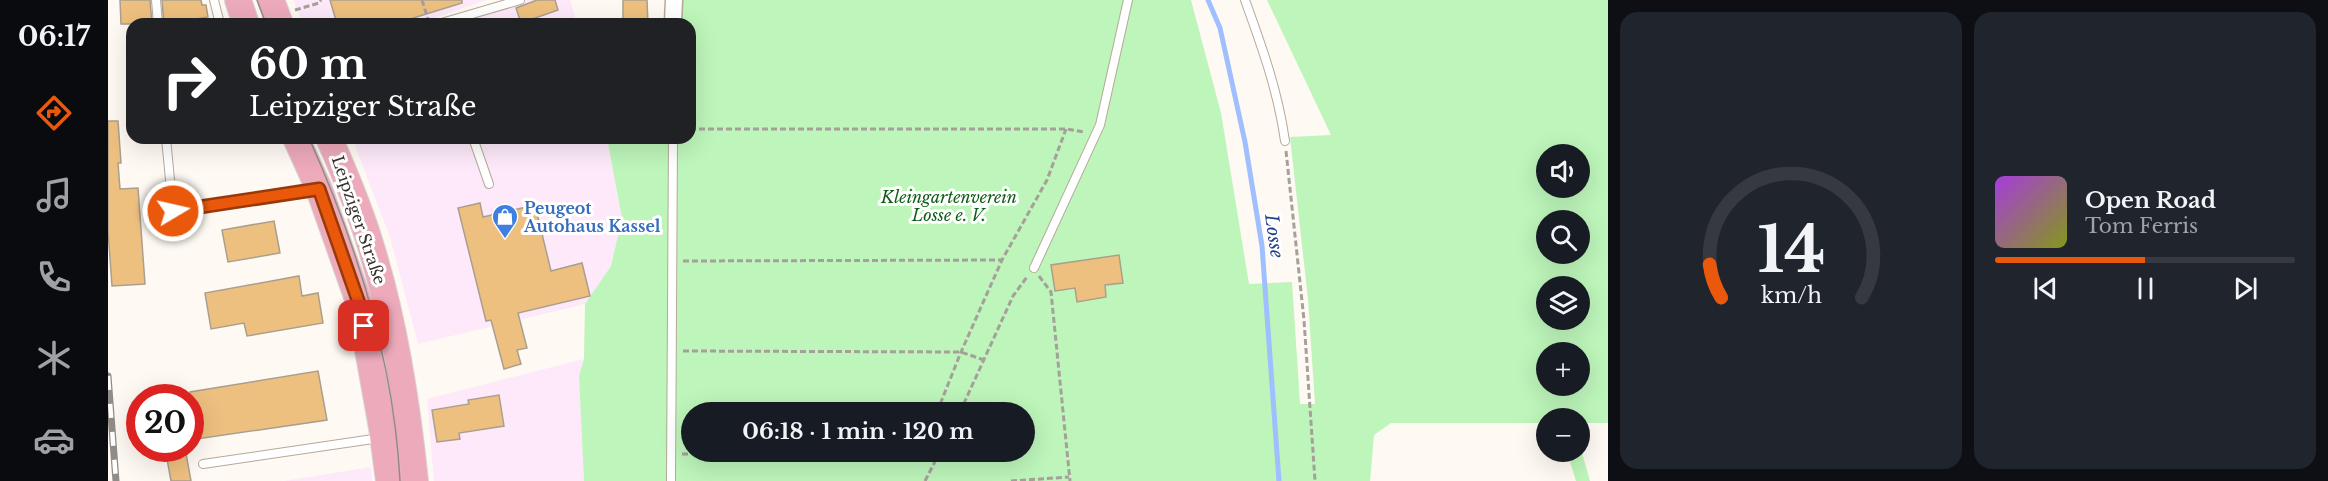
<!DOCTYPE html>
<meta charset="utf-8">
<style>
:root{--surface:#171b24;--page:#20242c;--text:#f1f3f6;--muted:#9ea1a6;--line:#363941;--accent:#ea580c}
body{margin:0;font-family:"Libre Baskerville",serif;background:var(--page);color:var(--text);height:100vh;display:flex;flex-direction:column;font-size:22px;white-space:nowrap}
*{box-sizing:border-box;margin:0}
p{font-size:20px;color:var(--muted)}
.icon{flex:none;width:33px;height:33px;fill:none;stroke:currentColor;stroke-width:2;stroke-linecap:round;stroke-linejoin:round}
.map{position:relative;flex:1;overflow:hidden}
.drawer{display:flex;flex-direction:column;gap:12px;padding:12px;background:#0d0f14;width:720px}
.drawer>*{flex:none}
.banner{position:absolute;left:18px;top:18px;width:570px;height:126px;border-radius:18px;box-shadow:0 6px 24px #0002;background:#202124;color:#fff;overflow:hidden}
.tools{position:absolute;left:1428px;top:144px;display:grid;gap:12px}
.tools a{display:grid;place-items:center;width:54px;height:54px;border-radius:50%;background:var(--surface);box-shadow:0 6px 24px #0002;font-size:30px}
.speed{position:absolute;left:18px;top:384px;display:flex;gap:12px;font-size:30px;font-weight:700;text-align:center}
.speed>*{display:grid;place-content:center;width:78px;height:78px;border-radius:50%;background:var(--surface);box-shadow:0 6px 24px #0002;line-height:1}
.speed .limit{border:9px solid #d22;background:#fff;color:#111}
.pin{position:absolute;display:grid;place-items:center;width:51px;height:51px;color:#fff;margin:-26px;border-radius:12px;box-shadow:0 3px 9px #0006}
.me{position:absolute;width:66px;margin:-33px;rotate:81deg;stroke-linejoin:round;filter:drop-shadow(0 0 4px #0008)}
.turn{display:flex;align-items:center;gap:21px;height:126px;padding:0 24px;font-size:27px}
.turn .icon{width:78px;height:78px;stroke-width:2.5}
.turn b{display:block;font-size:42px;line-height:51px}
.drawer .tile{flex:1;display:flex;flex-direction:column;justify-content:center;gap:9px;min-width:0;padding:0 21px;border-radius:18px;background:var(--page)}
.drawer .dial{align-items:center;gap:0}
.dial svg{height:156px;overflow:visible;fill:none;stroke:var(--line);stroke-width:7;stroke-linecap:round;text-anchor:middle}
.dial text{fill:var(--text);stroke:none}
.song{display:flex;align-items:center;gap:18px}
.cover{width:72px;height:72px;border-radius:9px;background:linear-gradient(135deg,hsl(280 70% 55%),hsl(70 70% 35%))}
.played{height:6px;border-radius:3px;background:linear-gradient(90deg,var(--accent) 50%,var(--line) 50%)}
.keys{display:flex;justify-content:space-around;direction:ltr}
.drawer .tiles{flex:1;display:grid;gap:12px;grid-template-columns:repeat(2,1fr)}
.trip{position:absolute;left:573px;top:402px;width:354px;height:60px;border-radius:30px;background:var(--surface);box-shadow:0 6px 24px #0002;font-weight:700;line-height:60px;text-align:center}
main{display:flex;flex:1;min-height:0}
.tabs{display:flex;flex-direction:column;width:108px;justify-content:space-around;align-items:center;background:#090b0e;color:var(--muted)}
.tabs .icon{width:42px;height:42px}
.tabs .current{color:var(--accent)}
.tabs b{font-size:27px;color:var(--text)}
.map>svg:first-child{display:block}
.commercial{fill:#fde9f9}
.green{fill:#bdf5ba;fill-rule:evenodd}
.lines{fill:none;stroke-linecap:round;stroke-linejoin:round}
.stream{stroke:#9fbfff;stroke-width:5}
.building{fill:#eec07f;stroke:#aa9f8f;stroke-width:1.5}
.lane-casing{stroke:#b5a999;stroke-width:10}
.street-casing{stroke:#b5a999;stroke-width:19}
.primary-casing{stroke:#d7d6d5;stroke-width:28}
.path{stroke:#a5a099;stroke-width:3;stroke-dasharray:6 3;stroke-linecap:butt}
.lane{stroke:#fff;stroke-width:8}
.street{stroke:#fff;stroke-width:16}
.primary{stroke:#ecaabb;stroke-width:26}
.tram{stroke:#918d86;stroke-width:1.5}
.rail-casing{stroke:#918d86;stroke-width:7}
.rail{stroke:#fff;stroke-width:4.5;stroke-dasharray:14;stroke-linecap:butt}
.route-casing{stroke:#983908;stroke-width:15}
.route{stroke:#ea580c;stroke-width:10}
.labels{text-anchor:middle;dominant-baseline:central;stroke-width:6;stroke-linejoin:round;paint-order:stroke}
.park-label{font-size:16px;font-style:italic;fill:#0d5c14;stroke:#fff}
.shop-label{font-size:16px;font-weight:bold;fill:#366cbe;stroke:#fff;text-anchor:start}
.street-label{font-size:16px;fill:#36322b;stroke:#fff}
.water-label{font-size:18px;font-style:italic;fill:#22428b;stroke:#fff}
</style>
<main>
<nav class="tabs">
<b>06:17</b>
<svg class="icon current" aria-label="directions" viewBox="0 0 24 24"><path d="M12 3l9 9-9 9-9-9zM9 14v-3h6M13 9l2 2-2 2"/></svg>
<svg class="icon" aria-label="music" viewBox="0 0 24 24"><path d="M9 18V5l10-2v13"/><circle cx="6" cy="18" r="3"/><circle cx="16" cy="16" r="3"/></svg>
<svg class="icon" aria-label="phone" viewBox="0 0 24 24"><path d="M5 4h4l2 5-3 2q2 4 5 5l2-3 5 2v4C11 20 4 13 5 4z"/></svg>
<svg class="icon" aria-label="climate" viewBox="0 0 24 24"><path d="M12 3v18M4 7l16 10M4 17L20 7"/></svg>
<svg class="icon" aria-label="car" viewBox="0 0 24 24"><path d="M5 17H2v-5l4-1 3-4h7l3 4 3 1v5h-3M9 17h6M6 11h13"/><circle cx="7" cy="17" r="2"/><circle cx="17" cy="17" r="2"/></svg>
</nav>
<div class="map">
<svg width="1500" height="481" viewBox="0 0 1500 481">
<rect width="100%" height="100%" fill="#fef9f2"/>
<g class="commercial">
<path d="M185,0h193l-69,24h-113z"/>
<path d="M418,0h44l7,24h-119z"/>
<path d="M244,138h255l15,80 -11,48 -26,38 -167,40 -28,-107z"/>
<path d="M476,359l-5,17 5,105h-150l-7,-82z"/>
<path d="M263,467l1,14h-88z"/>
</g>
<g class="green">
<path d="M572,0h511l30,113 28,171 43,-2 8,122h15l-7,-105 -18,-162 41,-2 -64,-135h341v423h-28v-5h-34v5h-155l-17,12 -4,46h-786l-5,-105 5,-17 1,-55 26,-38 11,-48 -15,-80h83v-114h-11zM1438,154h34v34h-34zM1438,220h34v34h-34zM1438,286h34v34h-34zM1438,352h34v34h-34zM584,412h332v40h-332z"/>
<path d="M1472,446l10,35h-14l-9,-29h13z"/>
</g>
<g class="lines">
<path class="stream" d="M1100,0l12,28 25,114 17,104 17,235"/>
</g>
<g class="building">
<path d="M12,0h30l2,24h-31z"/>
<path d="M54,0h39l1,5h4l2,12 -18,3v4h-26z"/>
<path d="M222,0h132v3l-68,21h-57z"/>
<path d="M429,0h18l3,10 -37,13 -5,-15z"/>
<path d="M515,0h24l1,24h-25z"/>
<path d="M0,121h10l3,42h-3l2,26 18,-1 7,96 -33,2 -4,-55z"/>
<path d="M372,203l3,14 52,-12 16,66 31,-8 8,33 -72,17 9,35 -10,2 4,14 -17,5 -13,-49 -5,1 -28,-113z"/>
<path d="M166,221l6,32 -52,9 -6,-32z"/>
<path d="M1011,255l4,28 -18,2 1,12 -29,5 -2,-14 -20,3 -4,-26z"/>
<path d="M191,276l3,20 16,-3 5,30 -76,13 -3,-13 -33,6 -6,-36z"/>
<path d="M210,371l9,49 -137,20v-48z"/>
<path d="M391,395l5,31 -45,7 1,6 -23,3 -5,-32 37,-6 -1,-4z"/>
<path d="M57,448h20l6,33h-20z"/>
</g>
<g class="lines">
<defs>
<g id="lane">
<path d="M48,0l2,24"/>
<path d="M106,0l6,24"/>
<path d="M1137,0c17,47 33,91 40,141"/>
<path d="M330,24l82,-24"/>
<path d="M58,138l7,73 143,-22"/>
<path d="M365,138l16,46"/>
<path d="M926,268l66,-143 28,-125"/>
<path d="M95,464l177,-26"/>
<path d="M563,481l2,-343"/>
</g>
<path id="street" d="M565,22l1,-22"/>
<g id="primary">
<path d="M130,0l8,24"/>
<path d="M163,0l9,24"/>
<path d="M188,138l23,51 41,116 22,123 7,53"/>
<path d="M221,138c16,36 32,74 43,112 23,75 35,154 43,231"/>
</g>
</defs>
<use href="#lane" class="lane-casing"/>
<use href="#street" class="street-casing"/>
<use href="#primary" class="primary-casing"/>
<g class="path">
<path d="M314,0l6,19"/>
<path d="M187,10l24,-7 2,-3"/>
<path d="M582,129h376l18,3"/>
<path d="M1178,151l18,169 11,161"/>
<path d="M575,261l319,-1"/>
<path d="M931,276l12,16 19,189"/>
<path d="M575,351l278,1 23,8"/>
<path d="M829,412l24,-60 41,-92 45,-80 19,-51"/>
<path d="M852,412l53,-116 14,-19"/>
<path d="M574,454l239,1 1,-3"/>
<path d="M817,481l15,-29"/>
<path d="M903,481l58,-4"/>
</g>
<use href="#lane" class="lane"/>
<use href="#street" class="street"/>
<use href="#primary" class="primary"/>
<g class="tram">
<path d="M149,0l9,24"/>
<path d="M201,138c48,107 85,225 91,343"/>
</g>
<defs>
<path id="rail" d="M0,376l8,105"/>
</defs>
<use href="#rail" class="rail-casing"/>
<use href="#rail" class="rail"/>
</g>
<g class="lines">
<defs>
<path id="route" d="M65,211l146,-22 41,117 4,20"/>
</defs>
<use href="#route" class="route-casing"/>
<use href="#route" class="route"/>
</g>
<defs>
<symbol id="shop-pin" viewBox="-11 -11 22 30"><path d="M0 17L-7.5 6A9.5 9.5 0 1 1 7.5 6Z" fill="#3f7fe0" stroke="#fff"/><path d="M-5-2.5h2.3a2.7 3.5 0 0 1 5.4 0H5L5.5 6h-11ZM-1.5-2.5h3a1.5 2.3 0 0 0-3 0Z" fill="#fff"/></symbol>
</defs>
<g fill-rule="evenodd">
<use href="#shop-pin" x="382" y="202" width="30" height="40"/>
</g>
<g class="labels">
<g class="park-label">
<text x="841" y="197">Kleingartenverein<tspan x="841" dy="18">Losse e. V.</tspan></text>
</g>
<g class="shop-label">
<text x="416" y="208">Peugeot<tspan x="416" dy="18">Autohaus Kassel</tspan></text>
</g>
<g class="street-label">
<text transform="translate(251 220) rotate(71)">Leipziger Straße</text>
</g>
<g class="water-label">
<text transform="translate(1166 236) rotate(82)">Losse</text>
</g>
</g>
</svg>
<div class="tools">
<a><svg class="icon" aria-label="sound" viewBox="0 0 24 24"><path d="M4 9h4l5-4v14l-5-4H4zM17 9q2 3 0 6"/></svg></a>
<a><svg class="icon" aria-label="search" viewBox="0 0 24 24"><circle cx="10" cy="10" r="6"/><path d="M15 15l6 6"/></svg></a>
<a><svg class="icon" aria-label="layers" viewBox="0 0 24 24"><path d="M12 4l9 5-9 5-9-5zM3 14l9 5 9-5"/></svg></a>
<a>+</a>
<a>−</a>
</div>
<div class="speed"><div class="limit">20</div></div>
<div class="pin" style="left:256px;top:326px;background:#d93025"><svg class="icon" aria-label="arrive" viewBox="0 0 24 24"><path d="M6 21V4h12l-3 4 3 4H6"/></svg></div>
<svg class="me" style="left:65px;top:211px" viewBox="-20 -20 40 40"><circle r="17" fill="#ea580c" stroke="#fff" stroke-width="3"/><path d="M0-11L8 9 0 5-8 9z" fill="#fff"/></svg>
<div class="trip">06:18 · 1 min · 120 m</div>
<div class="banner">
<div class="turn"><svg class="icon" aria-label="right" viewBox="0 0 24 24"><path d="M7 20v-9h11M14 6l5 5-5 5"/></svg><div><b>60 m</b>Leipziger Straße</div></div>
</div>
</div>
<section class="drawer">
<div class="tiles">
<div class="tile dial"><svg viewBox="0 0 100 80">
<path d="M14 69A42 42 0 1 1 86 69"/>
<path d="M14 69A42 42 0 0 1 8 52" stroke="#ea580c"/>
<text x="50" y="56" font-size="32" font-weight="700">14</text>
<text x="50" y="72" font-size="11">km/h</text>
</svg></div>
<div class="tile">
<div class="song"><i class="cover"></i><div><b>Open Road</b><p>Tom Ferris</p></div></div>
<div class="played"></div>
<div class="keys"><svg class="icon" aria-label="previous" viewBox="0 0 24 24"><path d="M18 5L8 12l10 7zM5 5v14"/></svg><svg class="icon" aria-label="pause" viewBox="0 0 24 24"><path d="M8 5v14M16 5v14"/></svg><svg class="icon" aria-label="next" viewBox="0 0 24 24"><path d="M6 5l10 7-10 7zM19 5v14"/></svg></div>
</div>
</div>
</section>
</main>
